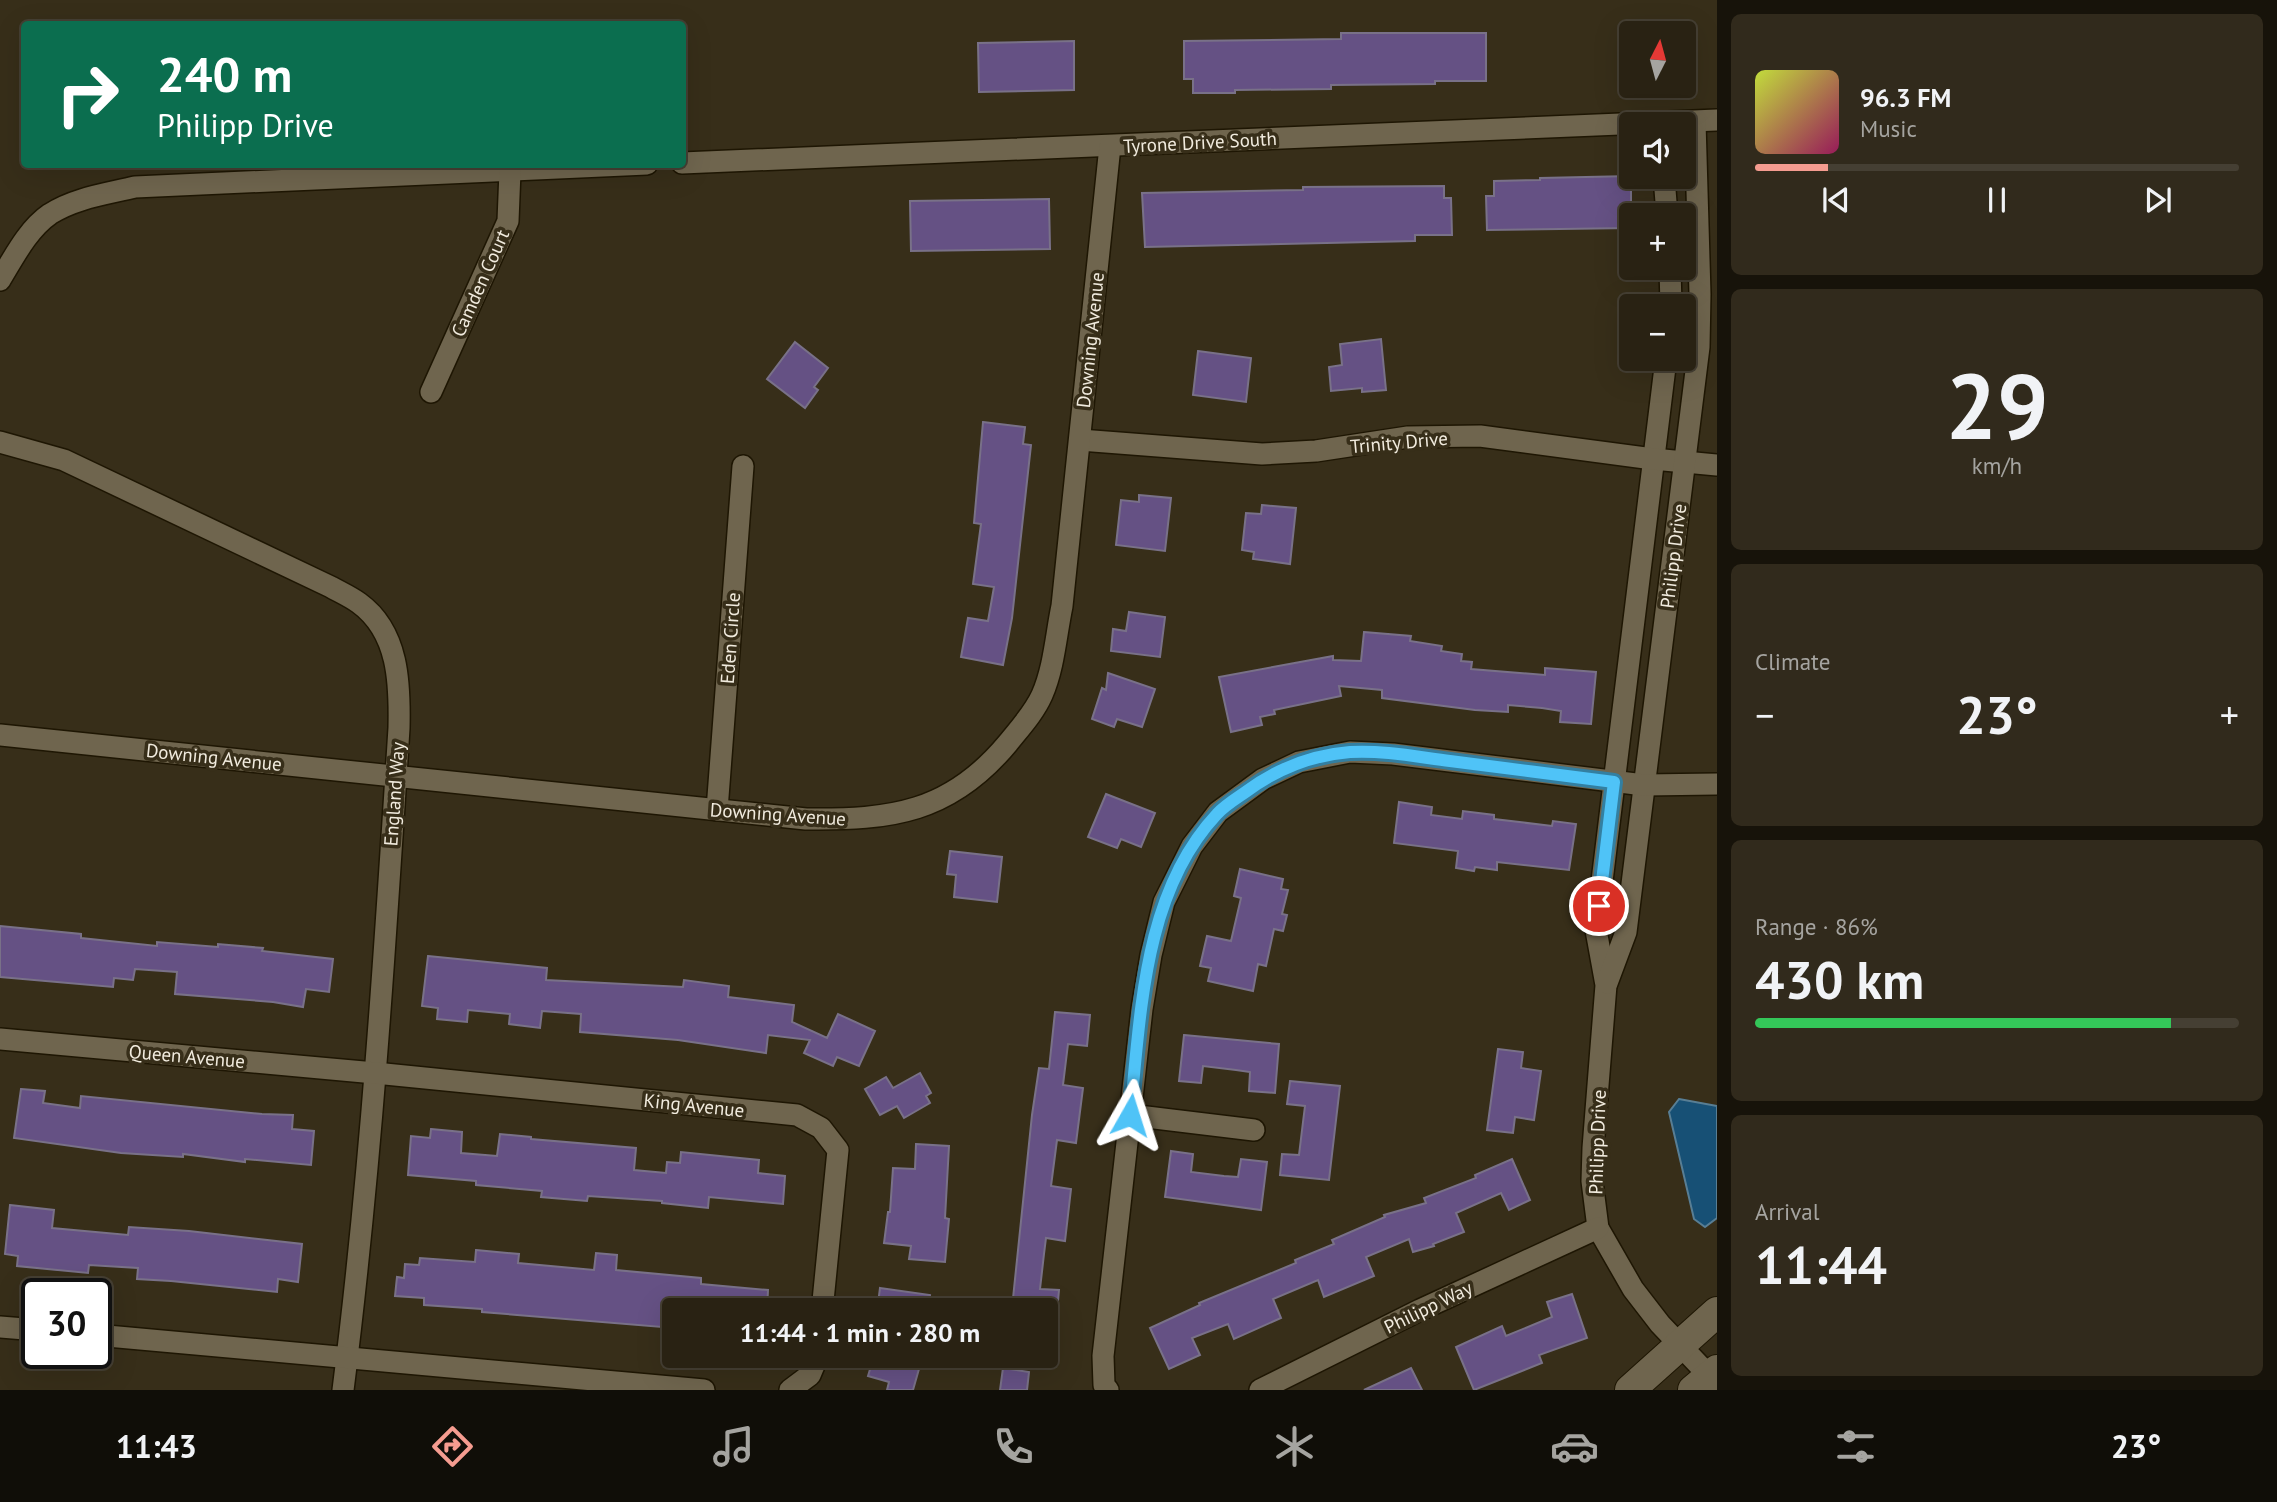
<!DOCTYPE html>
<meta charset="utf-8">
<style>
:root{--surface:#292213;--page:#312a1c;--text:#f1f3f6;--muted:#a5a4a0;--line:#453f33;--accent:#f59c90}
body{margin:0;font-family:"PT Sans",sans-serif;background:var(--page);color:var(--text);height:100vh;display:flex;flex-direction:column;font-size:26px;white-space:nowrap}
*{box-sizing:border-box;margin:0}
p{font-size:23px;color:var(--muted)}
.icon{flex:none;width:38px;height:38px;fill:none;stroke:currentColor;stroke-width:2;stroke-linecap:round;stroke-linejoin:round}
.map{position:relative;flex:1;overflow:hidden}
.side{display:flex;flex-direction:column;gap:14px;padding:14px;background:#17130a;width:560px}
.side>*{flex:none}
.top-card{position:absolute;left:21px;top:21px;width:665px;height:147px;border-radius:7px;box-shadow:0 7px 28px #0002,0 0 0 2px var(--line);background:#0b6e4f;color:#fff;overflow:hidden}
.needle{width:46px;rotate:6deg}
.controls{position:absolute;left:1619px;top:21px;display:grid;gap:14px}
.controls a{display:grid;place-items:center;width:77px;height:77px;border-radius:7px;background:var(--surface);box-shadow:0 7px 28px #0002,0 0 0 2px var(--line);font-size:35px}
.speed{position:absolute;left:21px;top:1278px;display:flex;gap:14px;font-size:35px;font-weight:700;text-align:center}
.speed>*{display:grid;place-content:center;width:91px;height:91px;border-radius:50%;background:var(--surface);box-shadow:0 7px 28px #0002,0 0 0 2px var(--line);line-height:1}
.speed .limit{border:4px solid #111;border-radius:10px;background:#fff;color:#111}
.pin{position:absolute;display:grid;place-items:center;width:60px;height:60px;color:#fff;margin:-30px;border:4px solid #fff;border-radius:50%;box-shadow:0 2px 7px #0007}
.me{position:absolute;width:77px;margin:-38px;rotate:6deg;stroke-linejoin:round;filter:drop-shadow(0 0 5px #0008)}
.turn{display:flex;align-items:center;gap:24px;height:147px;padding:0 21px;font-size:32px}
.turn .icon{width:91px;height:91px;stroke-width:2.5}
.turn b{display:block;font-size:49px;line-height:60px}
.big{font-size:52px;font-weight:600;line-height:1.1}
.side .tile{flex:1;display:flex;flex-direction:column;justify-content:center;gap:10px;min-width:0;padding:0 24px;border-radius:10px;background:var(--page)}
.side .dial{align-items:center;gap:0}
.dial b{font-size:91px;line-height:1}
.song{display:flex;align-items:center;gap:21px}
.cover{width:84px;height:84px;border-radius:10px;background:linear-gradient(135deg,hsl(70 70% 55%),hsl(330 70% 35%))}
.played{height:7px;border-radius:4px;background:linear-gradient(90deg,var(--accent) 15%,var(--line) 15%)}
.keys{display:flex;justify-content:space-around;direction:ltr}
.heat{display:flex;justify-content:space-between;align-items:center;font-size:38px;direction:ltr}
.charge{height:10px;border-radius:5px;background:linear-gradient(90deg,#34c759 86%,var(--line) 0)}
.trip{position:absolute;left:662px;top:1298px;width:396px;height:70px;border-radius:7px;background:var(--surface);box-shadow:0 7px 28px #0002,0 0 0 2px var(--line);font-weight:600;line-height:70px;text-align:center}
.tab-bar{display:flex;height:112px;justify-content:space-around;align-items:center;background:#100e08;color:var(--muted)}
.tab-bar .icon{width:49px;height:49px}
.tab-bar .on{color:var(--accent)}
.tab-bar b{font-size:32px;color:var(--text)}
main{display:flex;flex:1;min-height:0}
.map>svg:first-child{display:block}
.water{fill:#175075;stroke:#587e94;stroke-width:2}
.building{fill:#655184;stroke:#797188;stroke-width:2}
.lines{fill:none;stroke-linecap:round;stroke-linejoin:round}
.street-casing{stroke:#1e1603;stroke-width:24}
.secondary-casing{stroke:#1e1603;stroke-width:32}
.street{stroke:#6f654e;stroke-width:21}
.secondary{stroke:#6f654e;stroke-width:30}
.route-casing{stroke:#337fa1;stroke-width:18}
.route{stroke:#4fc3f7;stroke-width:12}
.labels{text-anchor:middle;dominant-baseline:central;stroke-width:7;stroke-linejoin:round;paint-order:stroke}
.street-label{font-size:19px;fill:#f1ebde;stroke:#372e19}
</style>
<main>
<div class="map">
<svg width="1717" height="1390" viewBox="0 0 1717 1390">
<rect width="100%" height="100%" fill="#372e19"/>
<path class="water" d="M1679,1099l38,7v112l-12,9 -11,-8 -25,-107z"/>
<g class="building">
<path d="M1341,33h145v48h-51v3l-104,1v4l-96,1v3h-42v-14h-9v-38l157,-2z"/>
<path d="M1074,41v49l-95,2 -1,-49z"/>
<path d="M1631,176v52l-144,2 -1,-34h8v-15l46,-1v-2z"/>
<path d="M1444,186v12h7l1,37h-37v6l-270,6 -3,-54 161,-3v-3z"/>
<path d="M1049,199l1,50 -139,2 -1,-50z"/>
<path d="M1381,339l5,51 -24,2v-4l-31,3 -2,-24 13,-2 -2,-21z"/>
<path d="M795,342l33,26 -14,19 4,3 -13,18 -38,-29z"/>
<path d="M1198,351l53,7 -5,44 -53,-7z"/>
<path d="M983,422l42,5 -2,17 8,1 -19,173 -9,47 -42,-8 7,-39 20,3 6,-34 -21,-3 8,-60 -7,-1z"/>
<path d="M1139,495l32,3 -6,53 -49,-6 5,-45 18,2z"/>
<path d="M1262,505l34,3 -6,56 -37,-5 1,-7 -12,-2 4,-37 15,1z"/>
<path d="M1129,612l36,5 -5,40 -49,-6 2,-22 13,2z"/>
<path d="M1364,632l47,4 -1,5 32,5 -1,5 21,3 -1,7 11,1 -1,7 74,6v-7l51,4 -5,52 -31,-2 1,-11 -19,-3 -34,-3v7l-33,-2 -93,-12v-8l-43,-4 2,10 -67,14 1,4 -15,3 2,8 -31,7 -12,-55 114,-21v4l28,1z"/>
<path d="M1108,673l47,16 -13,38 -25,-8 -3,8 -22,-8 10,-31 4,2z"/>
<path d="M1106,794l49,19 -14,34 -20,-8 -4,9 -29,-11z"/>
<path d="M1399,802l33,5 -1,8 31,4 1,-8 31,4v4l58,7 1,-5 23,3 -7,46 -72,-8v8l-22,-3 -1,4 -18,-3 2,-17 -64,-8z"/>
<path d="M950,851l52,6 -5,45 -43,-5 2,-22 -9,-1z"/>
<path d="M1240,869l43,10 -2,10 7,1 -6,24 5,1 -4,16 -9,-2 -8,37 -8,-2 -5,27 -45,-10 3,-13 -11,-2 7,-30 24,5 10,-43 -7,-2z"/>
<path d="M0,926l81,8v4l76,8v-4l61,5v-3l45,4 -1,3 71,8 -4,33 -23,-3 -3,18 -30,-5 -98,-8 2,-22 -42,-3 -2,11 -19,-2 -1,9 -113,-10z"/>
<path d="M428,956l119,12 -1,12 137,7 1,-7 45,6 -1,11 66,8 -2,17 35,16 11,-24 37,17 -16,35 -22,-9 -4,9 -29,-13 6,-13 -42,-5 -2,18 -88,-13 -98,-8 1,-18 -39,-3 -2,17 -31,-4 1,-10 -42,-4 -1,12 -30,-3 1,-11 -16,-2z"/>
<path d="M1055,1012l35,3 -3,31 -19,-2 -5,41 20,3 -7,55 -19,-3 -6,46 20,3 -6,52 -19,-3 -2,16 -4,35 19,1 -2,22 -45,-4 20,-193 7,-47 10,1z"/>
<path d="M1184,1035l95,9 -4,49 -26,-2 1,-19 -14,-2 -33,-4 -2,17 -22,-2z"/>
<path d="M1498,1049l25,3 -2,16 20,3 -7,49 -19,-3 -2,16 -26,-3z"/>
<path d="M920,1073l11,20 -5,3 4,7 -26,15 -7,-12 -17,9 -15,-26 21,-12 7,11z"/>
<path d="M1290,1081l50,5 -11,94 -49,-5 2,-21 17,1 4,-33 2,-16 -18,-2z"/>
<path d="M21,1089l24,2 -2,12 37,5 1,-12 181,18 31,1 -1,14 22,2 -3,34 -66,-6v3l-62,-8v3l-62,-4 -107,-15z"/>
<path d="M431,1129l31,3 -1,21 36,3 3,-22 31,3v2l105,9 -2,22 32,3 1,-11 13,1 1,-11 78,8 -1,13 27,3 -2,28 -74,-7 -1,11 -46,-5v-2l-74,-5 -1,5 -46,-4 1,-6 -66,-6v-4l-68,-6 3,-39 19,2z"/>
<path d="M916,1144l33,2 -4,72 4,1 -4,43 -36,-3 2,-13 -27,-3 4,-31h2l3,-44 22,1z"/>
<path d="M1171,1151l22,3 -2,18 33,4 14,1 3,-18 26,3 -6,48 -96,-13z"/>
<path d="M1512,1159l18,41 -21,10 -8,-17 -45,20 8,19 -31,12 1,2 -21,6 -4,-13 -43,18 8,19 -50,21 -6,-17 -45,19 8,19 -47,21 -6,-15 -36,14 8,17 -31,14 -19,-41 50,-23 -1,-2 97,-40 -1,-3 39,-16 -2,-4 53,-23 -1,-2 42,-12 -2,-5 52,-20 -1,-3z"/>
<path d="M10,1205l44,5 -2,18 76,7 1,-8 60,4 113,13 -4,38 -20,-3 -1,13 -106,-11 -34,-2 1,-11 -49,-3 -1,8 -71,-7 1,-10 -13,-2z"/>
<path d="M476,1250l43,4 -1,9 76,7 2,-17 21,2 -1,15 85,8v6l67,6 -1,21h-93v17l-192,-16v-3l-58,-4v-7l-29,-2 2,-19 7,1 1,-14 14,1 1,-7 55,4z"/>
<path d="M880,1288l50,7 -2,16h-51z"/>
<path d="M1572,1294l15,44 -48,17 3,8 -68,27 -18,-43 46,-21 4,10 46,-19 -5,-15z"/>
<path d="M874,1356h27l20,6 -8,28h-26l2,-8 -21,-6z"/>
<path d="M1003,1368l26,4 -2,18h-27z"/>
<path d="M1411,1368l11,22h-58z"/>
</g>
<g class="lines">
<defs>
<g id="street">
<path d="M682,163l1035,-43"/>
<path d="M1664,177l3,38"/>
<path d="M1670,268l1,38"/>
<path d="M0,280c14,-23 28,-51 50,-66 25,-16 56,-20 85,-27l512,-23"/>
<path d="M1666,359l-70,571 10,55 -13,163 -1,33 6,47 35,61 27,35 57,60"/>
<path d="M431,392l77,-171 2,-50"/>
<path d="M1080,440l182,14 54,-3 92,-14 72,-1 173,23 64,6"/>
<path d="M0,442l64,18 267,127c9,5 20,10 28,16 40,29 41,81 40,125 -14,221 -28,442 -56,662"/>
<path d="M0,735l806,84c85,1 144,-6 202,-76 12,-15 26,-30 34,-48 12,-27 14,-60 20,-89l48,-460"/>
<path d="M717,810l26,-344"/>
<path d="M1607,983l19,-51 73,-585 1,-53 -5,-172"/>
<path d="M0,1039l375,34 422,42 24,13 17,22 -16,161"/>
<path d="M1130,1115l124,15"/>
<path d="M0,1327l37,3"/>
<path d="M96,1335l608,55"/>
<path d="M790,1390l20,-15 8,-19"/>
<path d="M1108,1390l-4,-5 -1,-29 39,-347 9,-54 13,-53 28,-56 26,-34 45,-33 36,-17 51,-10 43,2 251,31 73,-1"/>
<path d="M1260,1390l160,-80 178,-82"/>
</g>
<g id="secondary">
<path d="M1630,1390l87,-78"/>
<path d="M1693,1390l24,-20"/>
</g>
</defs>
<use href="#street" class="street-casing"/>
<use href="#secondary" class="secondary-casing"/>
<use href="#street" class="street"/>
<use href="#secondary" class="secondary"/>
</g>
<g class="lines">
<defs>
<path id="route" d="M1130,1115c11,-102 13,-222 87,-301 8,-9 20,-16 30,-23 30,-22 65,-36 103,-39 33,-2 68,5 100,9 55,7 109,14 164,21l-15,124"/>
</defs>
<use href="#route" class="route-casing"/>
<use href="#route" class="route"/>
</g>
<g class="labels">
<g class="street-label">
<text transform="translate(1200 142) rotate(-3)">Tyrone Drive South</text>
<text transform="translate(480 283) rotate(-66)">Camden Court</text>
<text transform="translate(1090 340) rotate(-84)">Downing Avenue</text>
<text transform="translate(1399 442) rotate(-5)">Trinity Drive</text>
<text transform="translate(1673 556) rotate(-83)">Philipp Drive</text>
<text transform="translate(730 638) rotate(-86)">Eden Circle</text>
<text transform="translate(214 757) rotate(6)">Downing Avenue</text>
<text transform="translate(394 794) rotate(-86)">England Way</text>
<text transform="translate(778 814) rotate(4)">Downing Avenue</text>
<text transform="translate(187 1056) rotate(5)">Queen Avenue</text>
<text transform="translate(694 1105) rotate(6)">King Avenue</text>
<text transform="translate(1597 1142) rotate(-88)">Philipp Drive</text>
<text transform="translate(1428 1307) rotate(-26)">Philipp Way</text>
</g>
</g>
</svg>
<div class="controls">
<a><svg class="needle" viewBox="-14 -14 28 28"><path d="M0-13l5 13h-10z" fill="#e53935"/><path d="M0 13l5-13h-10z" fill="#a5a4a0"/></svg></a>
<a><svg class="icon" aria-label="sound" viewBox="0 0 24 24"><path d="M4 9h4l5-4v14l-5-4H4zM17 9q2 3 0 6"/></svg></a>
<a>+</a>
<a>−</a>
</div>
<div class="speed"><div class="limit">30</div></div>
<div class="pin" style="left:1599px;top:906px;background:#d93025"><svg class="icon" aria-label="arrive" viewBox="0 0 24 24"><path d="M6 21V4h12l-3 4 3 4H6"/></svg></div>
<svg class="me" style="left:1130px;top:1115px" viewBox="-20 -20 40 40"><path d="M0-17L14 15 0 8-14 15z" fill="#4fc3f7" stroke="#fff" stroke-width="4"/></svg>
<div class="trip">11:44 · 1 min · 280 m</div>
<div class="top-card">
<div class="turn"><svg class="icon" aria-label="right" viewBox="0 0 24 24"><path d="M7 20v-9h11M14 6l5 5-5 5"/></svg><div><b>240 m</b>Philipp Drive</div></div>
</div>
</div>
<section class="side">
<div class="tile">
<div class="song"><i class="cover"></i><div><b>96.3 FM</b><p>Music</p></div></div>
<div class="played"></div>
<div class="keys"><svg class="icon" aria-label="previous" viewBox="0 0 24 24"><path d="M18 5L8 12l10 7zM5 5v14"/></svg><svg class="icon" aria-label="pause" viewBox="0 0 24 24"><path d="M8 5v14M16 5v14"/></svg><svg class="icon" aria-label="next" viewBox="0 0 24 24"><path d="M6 5l10 7-10 7zM19 5v14"/></svg></div>
</div>
<div class="tile dial"><b>29</b><p>km/h</p></div>
<div class="tile"><p>Climate</p>
<div class="heat"><a>−</a><b class="big">23°</b><a>+</a></div>
</div>
<div class="tile"><p>Range · 86%</p><b class="big">430 km</b><div class="charge"></div></div>
<div class="tile"><p>Arrival</p><b class="big">11:44</b></div>
</section>
</main>
<nav class="tab-bar">
<b>11:43</b>
<svg class="icon on" aria-label="directions" viewBox="0 0 24 24"><path d="M12 3l9 9-9 9-9-9zM9 14v-3h6M13 9l2 2-2 2"/></svg>
<svg class="icon" aria-label="music" viewBox="0 0 24 24"><path d="M9 18V5l10-2v13"/><circle cx="6" cy="18" r="3"/><circle cx="16" cy="16" r="3"/></svg>
<svg class="icon" aria-label="phone" viewBox="0 0 24 24"><path d="M5 4h4l2 5-3 2q2 4 5 5l2-3 5 2v4C11 20 4 13 5 4z"/></svg>
<svg class="icon" aria-label="climate" viewBox="0 0 24 24"><path d="M12 3v18M4 7l16 10M4 17L20 7"/></svg>
<svg class="icon" aria-label="car" viewBox="0 0 24 24"><path d="M5 17H2v-5l4-1 3-4h7l3 4 3 1v5h-3M9 17h6M6 11h13"/><circle cx="7" cy="17" r="2"/><circle cx="17" cy="17" r="2"/></svg>
<svg class="icon" aria-label="filters" viewBox="0 0 24 24"><path d="M4 7h16M4 17h16"/><circle cx="9" cy="7" r="2"/><circle cx="15" cy="17" r="2"/></svg>
<b>23°</b>
</nav>
